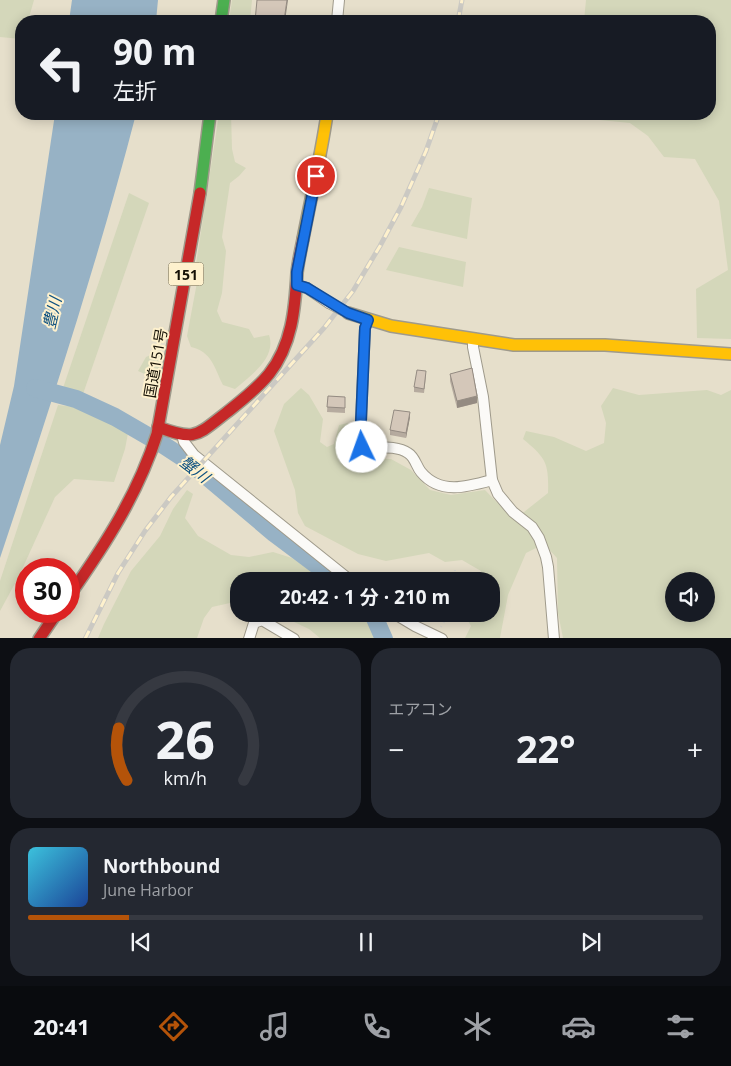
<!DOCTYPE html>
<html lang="ja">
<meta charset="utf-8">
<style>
:root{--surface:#171b24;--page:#242831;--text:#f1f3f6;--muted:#9ea1a6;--line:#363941;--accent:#b45309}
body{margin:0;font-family:"Open Sans","Noto Sans JP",sans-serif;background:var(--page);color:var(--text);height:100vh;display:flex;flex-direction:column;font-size:19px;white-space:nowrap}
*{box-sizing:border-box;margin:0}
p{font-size:16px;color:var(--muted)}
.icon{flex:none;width:28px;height:28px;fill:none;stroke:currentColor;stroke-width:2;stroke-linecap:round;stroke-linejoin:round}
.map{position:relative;height:638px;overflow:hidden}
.drawer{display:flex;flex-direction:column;gap:10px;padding:10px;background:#0d0f14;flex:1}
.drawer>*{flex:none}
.banner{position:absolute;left:15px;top:15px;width:701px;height:105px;border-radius:20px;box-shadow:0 2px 12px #0003;background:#171b24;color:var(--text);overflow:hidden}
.controls{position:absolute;left:665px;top:572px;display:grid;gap:10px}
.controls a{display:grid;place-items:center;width:50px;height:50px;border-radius:50%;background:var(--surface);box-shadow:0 2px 12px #0003;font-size:25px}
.speed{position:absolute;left:15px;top:558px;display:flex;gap:10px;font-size:25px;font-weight:700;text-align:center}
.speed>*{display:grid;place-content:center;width:65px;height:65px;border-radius:50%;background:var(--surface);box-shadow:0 2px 12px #0003;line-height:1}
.speed .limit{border:8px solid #d22;background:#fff;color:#111}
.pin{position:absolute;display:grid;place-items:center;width:42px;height:42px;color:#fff;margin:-21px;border:2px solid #fff;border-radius:50%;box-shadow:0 1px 5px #0007}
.me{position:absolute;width:55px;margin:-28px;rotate:357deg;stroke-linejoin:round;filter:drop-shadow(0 0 4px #0008)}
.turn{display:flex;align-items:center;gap:18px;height:105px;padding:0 15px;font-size:22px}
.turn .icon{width:65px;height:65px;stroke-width:2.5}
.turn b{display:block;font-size:35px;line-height:42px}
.big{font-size:38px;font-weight:700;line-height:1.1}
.drawer .card{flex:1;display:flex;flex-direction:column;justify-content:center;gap:8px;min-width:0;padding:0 18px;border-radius:20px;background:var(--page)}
.drawer .dial{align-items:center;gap:0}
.dial svg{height:130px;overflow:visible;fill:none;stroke:var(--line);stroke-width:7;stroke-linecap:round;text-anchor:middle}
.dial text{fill:var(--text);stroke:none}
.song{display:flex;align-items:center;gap:15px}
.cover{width:60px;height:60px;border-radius:8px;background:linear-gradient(135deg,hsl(190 70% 55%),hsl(220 70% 35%))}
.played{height:5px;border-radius:2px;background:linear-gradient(90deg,var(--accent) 15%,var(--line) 15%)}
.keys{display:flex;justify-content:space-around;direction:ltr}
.heat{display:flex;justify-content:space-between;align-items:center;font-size:28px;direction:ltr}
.drawer .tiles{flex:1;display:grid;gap:10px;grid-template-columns:1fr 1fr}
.card:last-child{grid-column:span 2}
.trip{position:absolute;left:230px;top:572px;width:270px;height:50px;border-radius:20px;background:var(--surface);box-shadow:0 2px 12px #0003;font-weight:700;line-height:50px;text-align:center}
.tabs{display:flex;height:80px;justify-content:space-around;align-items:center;background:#090b0e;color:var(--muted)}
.tabs .icon{width:35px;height:35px}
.tabs .selected{color:var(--accent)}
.tabs b{font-size:22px;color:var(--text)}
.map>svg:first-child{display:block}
.green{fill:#d4d7ba;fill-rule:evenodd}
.water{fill:#97b2c5}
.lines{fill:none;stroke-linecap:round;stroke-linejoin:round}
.river{stroke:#97b2c5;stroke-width:18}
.street-casing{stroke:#9f9a8b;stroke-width:12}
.fast-casing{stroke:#9f9a8b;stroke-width:14}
.slow-casing{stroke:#9f9a8b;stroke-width:14}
.jam-casing{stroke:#9f9a8b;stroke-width:14}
.path{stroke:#d8d6d0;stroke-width:2;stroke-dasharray:1 4;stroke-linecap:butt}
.street{stroke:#fbfaf7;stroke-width:10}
.fast{stroke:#4caf50;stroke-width:11}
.slow{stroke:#ffc107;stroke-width:11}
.jam{stroke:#c62828;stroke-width:11}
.rail-casing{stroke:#cbc9c3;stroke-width:5}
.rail{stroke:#fef1cd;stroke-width:3;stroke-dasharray:9;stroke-linecap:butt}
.street-bridge-casing{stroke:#9f9a8b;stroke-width:12;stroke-linecap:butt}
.street-bridge{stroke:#fbfaf7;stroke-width:10}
.wall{fill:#b6ab9f}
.shaded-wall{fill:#948b82}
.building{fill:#d4c7b9;stroke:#948b82}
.route-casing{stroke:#114b97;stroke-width:12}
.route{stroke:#1a73e8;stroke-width:9}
.labels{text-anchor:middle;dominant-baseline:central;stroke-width:4;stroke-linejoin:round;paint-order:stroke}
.shield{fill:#fef1cd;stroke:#5b5441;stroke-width:1}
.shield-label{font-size:14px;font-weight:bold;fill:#151005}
.street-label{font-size:15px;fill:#151005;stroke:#fef1cd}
.water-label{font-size:16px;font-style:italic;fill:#0e5180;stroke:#fef1cd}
</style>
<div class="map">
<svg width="731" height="639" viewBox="0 0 731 639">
<rect width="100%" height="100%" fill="#e6dfcb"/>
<g class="green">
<path d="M0,0h34l-6,21h-7v18l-21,-2z"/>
<path d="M232,0h20l-2,21h-21z"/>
<path d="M586,0h145v339l-34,-1 -1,-49 32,-19 -9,-69 -24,-42 -31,-2 -16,-21 -18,-13 -40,-4 -1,-5h121v-93h-126z"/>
<path d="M219,114h12l1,35 3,13 11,6 -7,8 -9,7 -8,54 4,14 -4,42 -5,18 5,11 27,7 5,9 15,-3c8,23 -19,41 -34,54l-12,-4c-9,-18 -11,-33 -32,-38l-4,-11 11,-59 -2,-13z"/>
<path d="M429,188l43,10 -5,41 -56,-13 11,-19z"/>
<path d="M129,193l20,10 -66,191 -20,-6z"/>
<path d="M399,247l67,15 -3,25 -77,-17z"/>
<path d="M153,354l9,1 -4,25 -20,-9 8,-14z"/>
<path d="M301,388l8,7 14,24 -3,23 7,5 7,-3 5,-19 9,-2 5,7 2,24 7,4 29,1 20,11 19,20 21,5 34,-5 26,27 13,-5 24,-19c1,-30 -2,-35 -25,-54l3,-8 28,6 32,14 18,-8 2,-20 -5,-17 12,-18 26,7 68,-5 14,5 10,-5v248h-168l-5,-25 -1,-55 -13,-14 -18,9 -18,42 -8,43h-35l6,-12 -7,-12h27v-33h-10v-10l-19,-11 -17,2 -16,-9 -43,8 -28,-7 -53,-28 -7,-13 -3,-23 -21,-59 10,-27zM674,581h32v33h-32z"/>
<path d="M58,405l18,2 52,26 -3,16 -11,33 -40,-3 -19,18 -36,79 -19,35v-30z"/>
<path d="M187,490l6,4 -8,24 13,18 33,19 18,2 24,-5 19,6 33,23h-86v20l-27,6 -8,11 -7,20h-99l6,-14 27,-53 29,-35 13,-27z"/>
<path d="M277,614h86l13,24h-56l-11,-9z"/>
</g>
<g class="water">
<path d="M72,0h86l-2,21h-87z"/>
<path d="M55,114h81c-39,150 -87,297 -136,444v-113l14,-59z"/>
</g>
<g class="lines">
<g class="river">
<path d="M35,388l41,11 39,18 50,29 26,17 83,70 64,48"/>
<path d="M373,614l11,25"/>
</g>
<defs>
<g id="street">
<path d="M337,21l2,-21"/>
<path d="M297,285l10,3 22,15"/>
<path d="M368,320l-3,8 -5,116 3,3c13,1 34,-2 45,6 7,4 8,13 13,19 19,23 46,15 71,8"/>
<path d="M473,339v8l10,50 9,83 6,14 15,18 19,15 7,11 7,19 2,10 6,72"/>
<path d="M182,435l2,7 10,13 157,126"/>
<path d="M395,614l20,12 27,13"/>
<path d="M249,639l5,-16 8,-3 32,19"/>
</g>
<g id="fast">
<path d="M221,21l3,-21"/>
<path d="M200,193l10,-79"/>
</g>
<g id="slow">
<path d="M303,239c8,-42 18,-83 24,-125"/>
<path d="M348,313l43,13 123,19h91l126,9"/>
</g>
<g id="jam">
<path d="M158,427c38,14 38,9 68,-14 15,-12 31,-24 43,-39 23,-29 26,-65 28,-101 1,-11 4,-23 6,-34"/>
<path d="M69,596c36,-51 69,-102 88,-162l43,-241"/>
<path d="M39,639l19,-28"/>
</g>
</defs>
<use href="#street" class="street-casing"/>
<use href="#fast" class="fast-casing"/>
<use href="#slow" class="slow-casing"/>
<use href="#jam" class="jam-casing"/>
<g class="path">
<path d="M454,581l1,-12"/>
<path d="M441,627l8,-13"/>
</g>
<use href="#street" class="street"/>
<use href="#fast" class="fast"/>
<use href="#slow" class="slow"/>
<use href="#jam" class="jam"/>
<defs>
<g id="rail">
<path d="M458,21l4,-21"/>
<path d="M85,639l33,-66 27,-42 26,-34 153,-169 29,-37 27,-45 21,-39 25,-56 13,-37"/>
</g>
</defs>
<use href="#rail" class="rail-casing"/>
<use href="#rail" class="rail"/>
<defs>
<path id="street-bridge" d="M329,303l19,10"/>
</defs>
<use href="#street-bridge" class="street-bridge-casing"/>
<use href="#street-bridge" class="street-bridge"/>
</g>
<g class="wall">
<path d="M450,374l27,29 -20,5 -7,-27z"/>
<path d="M426,376l-2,17 -10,-1v-5z"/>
<path d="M328,396l17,1v16l-18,-1z"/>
<path d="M410,417l-4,21 -16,-3v-5z"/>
</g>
<g class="shaded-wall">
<path d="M287,0h1l-3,21h-1z"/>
<path d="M477,396v7l-20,5v-7z"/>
<path d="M410,412v5l-4,21v-5z"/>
</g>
<g class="building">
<path d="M257,0h30l-3,21h-29z"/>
<path d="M472,368l5,28 -20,5 -7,-27z"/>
<path d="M417,370l9,1 -2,18 -10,-2z"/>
<path d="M328,396l17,1v11l-18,-1z"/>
<path d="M394,410l16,2 -4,21 -16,-3z"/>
</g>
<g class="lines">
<defs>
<path id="route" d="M316,176l-19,96v13l10,3 41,25 20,7 -3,8 -5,116 2,3"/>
</defs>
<use href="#route" class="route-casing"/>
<use href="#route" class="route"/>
</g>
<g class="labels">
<rect class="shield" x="168.5" y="262.5" width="35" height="23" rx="4"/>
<g class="shield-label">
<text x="186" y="274">151</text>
</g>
<g class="street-label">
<text transform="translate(155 363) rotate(-80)">国道151号</text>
</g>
<g class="water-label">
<text transform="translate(52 313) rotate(-77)">豊川</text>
<text transform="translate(195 469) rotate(38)">蟹川</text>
</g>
</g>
</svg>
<div class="controls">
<a><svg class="icon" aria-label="sound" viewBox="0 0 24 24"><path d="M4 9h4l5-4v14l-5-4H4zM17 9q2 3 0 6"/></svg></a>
</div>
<div class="speed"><div class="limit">30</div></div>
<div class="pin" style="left:316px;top:176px;background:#d93025"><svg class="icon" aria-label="arrive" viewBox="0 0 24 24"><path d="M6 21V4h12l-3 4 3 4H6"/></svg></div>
<svg class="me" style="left:362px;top:447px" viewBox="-20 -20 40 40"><circle r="19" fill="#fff"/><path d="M0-13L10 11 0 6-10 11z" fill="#1a73e8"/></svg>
<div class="trip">20:42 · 1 分 · 210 m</div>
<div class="banner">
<div class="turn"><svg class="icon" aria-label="left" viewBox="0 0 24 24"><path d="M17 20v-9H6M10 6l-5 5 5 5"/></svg><div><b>90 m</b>左折</div></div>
</div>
</div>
<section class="drawer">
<div class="tiles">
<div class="card dial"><svg viewBox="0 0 100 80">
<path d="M14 69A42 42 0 1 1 86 69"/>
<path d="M14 69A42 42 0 0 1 9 37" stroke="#b45309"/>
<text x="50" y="56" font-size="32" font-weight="700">26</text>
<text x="50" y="72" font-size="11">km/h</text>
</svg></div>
<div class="card"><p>エアコン</p>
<div class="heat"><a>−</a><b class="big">22°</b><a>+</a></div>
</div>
<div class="card">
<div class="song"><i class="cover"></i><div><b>Northbound</b><p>June Harbor</p></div></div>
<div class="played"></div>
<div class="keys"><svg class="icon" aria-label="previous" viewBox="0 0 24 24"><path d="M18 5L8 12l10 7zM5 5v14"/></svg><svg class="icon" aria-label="pause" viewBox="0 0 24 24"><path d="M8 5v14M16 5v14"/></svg><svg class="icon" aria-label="next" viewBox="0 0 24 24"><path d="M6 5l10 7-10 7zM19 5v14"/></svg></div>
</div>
</div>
</section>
<nav class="tabs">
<b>20:41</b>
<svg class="icon selected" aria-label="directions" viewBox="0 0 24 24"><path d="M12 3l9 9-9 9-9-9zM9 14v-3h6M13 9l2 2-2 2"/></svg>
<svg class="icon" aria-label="music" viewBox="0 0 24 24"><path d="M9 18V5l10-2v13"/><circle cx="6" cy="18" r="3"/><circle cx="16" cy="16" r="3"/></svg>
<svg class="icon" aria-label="phone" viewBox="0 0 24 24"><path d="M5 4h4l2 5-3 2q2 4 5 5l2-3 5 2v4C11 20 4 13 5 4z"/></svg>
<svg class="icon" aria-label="climate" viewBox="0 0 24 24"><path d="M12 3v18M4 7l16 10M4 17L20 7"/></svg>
<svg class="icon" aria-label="car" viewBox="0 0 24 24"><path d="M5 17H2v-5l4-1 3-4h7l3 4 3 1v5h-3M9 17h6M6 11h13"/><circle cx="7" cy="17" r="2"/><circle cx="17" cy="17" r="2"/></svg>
<svg class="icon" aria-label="filters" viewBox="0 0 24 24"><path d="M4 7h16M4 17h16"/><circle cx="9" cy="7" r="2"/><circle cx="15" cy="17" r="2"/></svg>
</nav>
